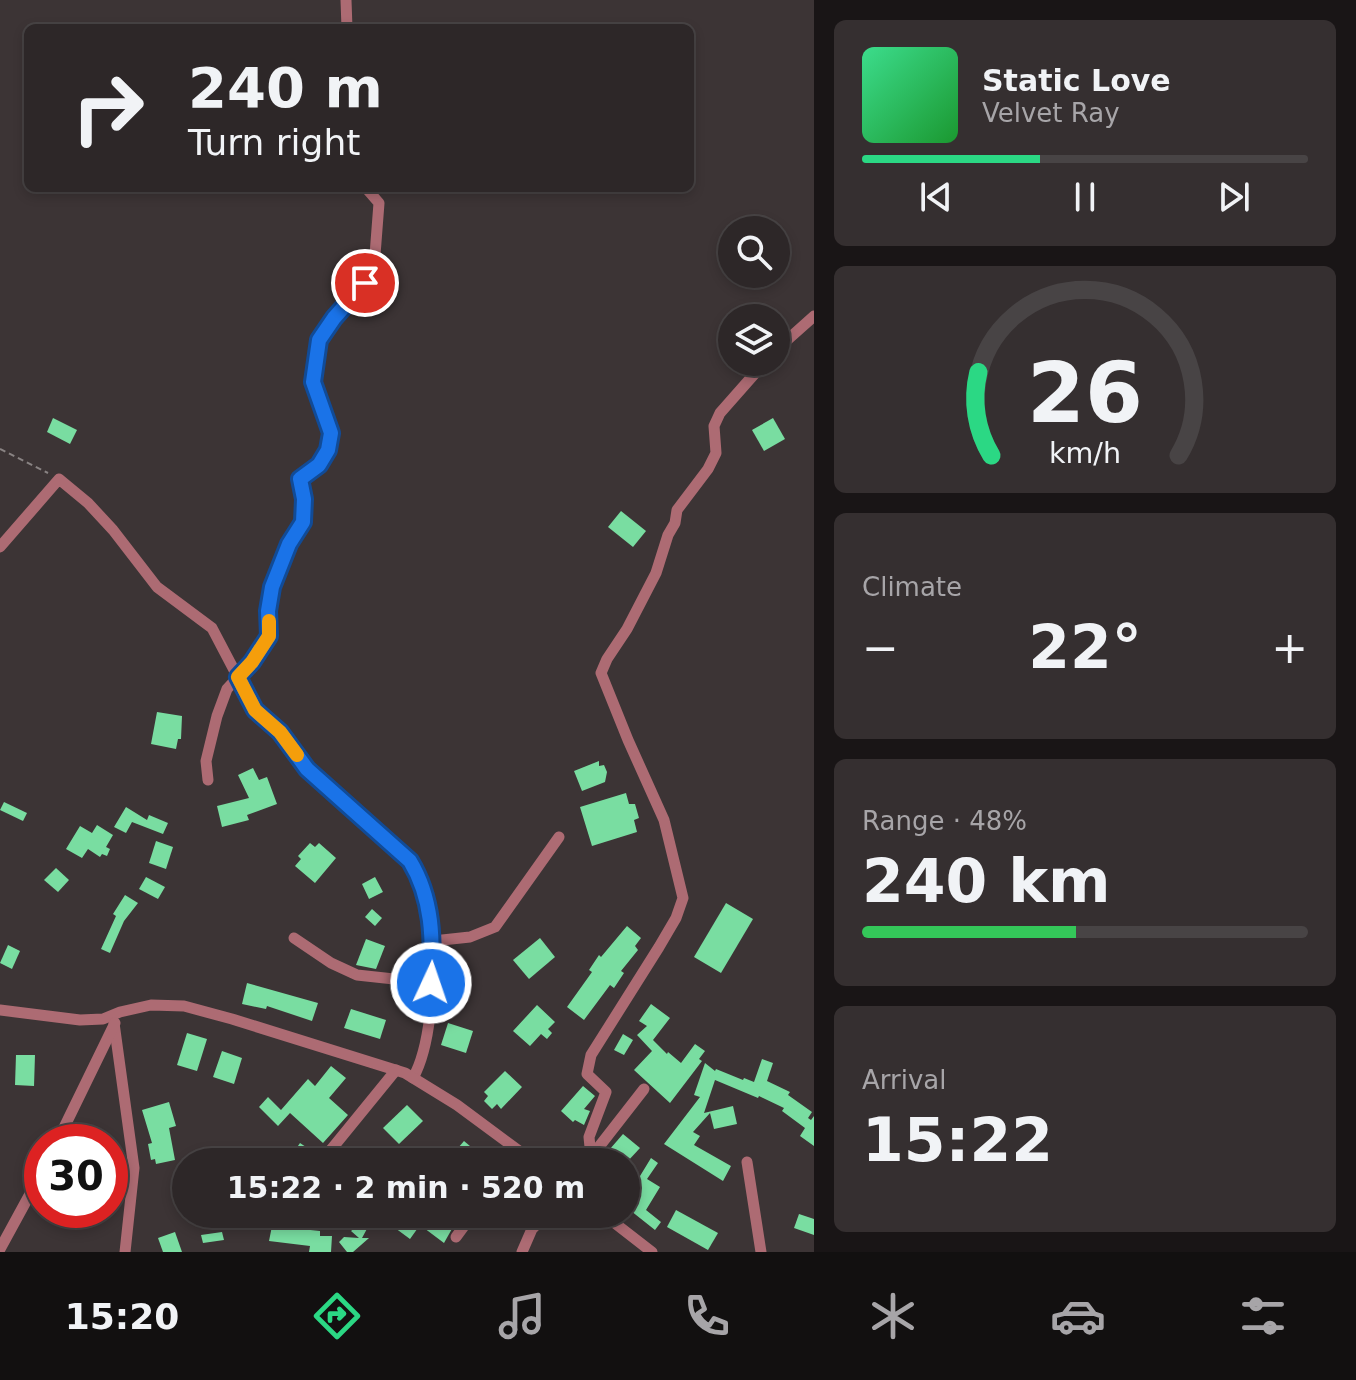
<!DOCTYPE html>
<meta charset="utf-8">
<style>
:root{--surface:#2d2728;--page:#352f30;--text:#f1f3f6;--muted:#a7a5a8;--line:#484445;--accent:#2bd884}
body{margin:0;font-family:"DejaVu Sans",sans-serif;background:var(--page);color:var(--text);height:100vh;display:flex;flex-direction:column;font-size:30px;white-space:nowrap}
*{box-sizing:border-box;margin:0}
p{font-size:26px;color:var(--muted)}
.icon{flex:none;width:44px;height:44px;fill:none;stroke:currentColor;stroke-width:2;stroke-linecap:round;stroke-linejoin:round}
.map{position:relative;flex:1;overflow:hidden}
.side{display:flex;flex-direction:column;gap:20px;padding:20px;background:#191516;width:542px}
.side>*{flex:none}
.guide{position:absolute;left:24px;top:24px;width:670px;height:168px;border-radius:12px;box-shadow:0 4px 12px #0003,0 0 0 2px var(--line);background:#2d2728;color:var(--text);overflow:hidden}
.tools{position:absolute;left:718px;top:216px;display:grid;gap:16px}
.tools a{display:grid;place-items:center;width:72px;height:72px;border-radius:50%;background:var(--surface);box-shadow:0 4px 12px #0003,0 0 0 2px var(--line);font-size:40px}
.speed{position:absolute;left:24px;top:1124px;display:flex;gap:16px;font-size:40px;font-weight:700;text-align:center}
.speed>*{display:grid;place-content:center;width:104px;height:104px;border-radius:50%;background:var(--surface);box-shadow:0 4px 12px #0003,0 0 0 2px var(--line);line-height:1}
.speed .limit{border:12px solid #d22;background:#fff;color:#111}
.pin{position:absolute;display:grid;place-items:center;width:68px;height:68px;color:#fff;margin:-34px;border:4px solid #fff;border-radius:50%;box-shadow:0 2px 8px #0007}
.me{position:absolute;width:88px;margin:-44px;rotate:3deg;stroke-linejoin:round;filter:drop-shadow(0 0 6px #0008)}
.turn{display:flex;align-items:center;gap:28px;height:168px;padding:0 32px;font-size:36px}
.turn .icon{width:104px;height:104px;stroke-width:2.5}
.turn b{display:block;font-size:56px;line-height:68px}
.big{font-size:60px;font-weight:700;line-height:1.1}
.side .card{flex:1;display:flex;flex-direction:column;justify-content:center;gap:12px;min-width:0;padding:0 28px;border-radius:12px;background:var(--page)}
.side .dial{align-items:center;gap:0}
.dial svg{height:208px;overflow:visible;fill:none;stroke:var(--line);stroke-width:7;stroke-linecap:round;text-anchor:middle}
.dial text{fill:var(--text);stroke:none}
.song{display:flex;align-items:center;gap:24px}
.cover{width:96px;height:96px;border-radius:12px;background:linear-gradient(135deg,hsl(150 70% 55%),hsl(130 70% 35%))}
.played{height:8px;border-radius:4px;background:linear-gradient(90deg,var(--accent) 40%,var(--line) 40%)}
.keys{display:flex;justify-content:space-around;direction:ltr}
.heat{display:flex;justify-content:space-between;align-items:center;font-size:44px;direction:ltr}
.charge{height:12px;border-radius:6px;background:linear-gradient(90deg,#34c759 48%,var(--line) 0)}
.trip{position:absolute;left:172px;top:1148px;width:468px;height:80px;border-radius:40px;background:var(--surface);box-shadow:0 4px 12px #0003,0 0 0 2px var(--line);font-weight:700;line-height:80px;text-align:center}
.tab-bar{display:flex;height:128px;justify-content:space-around;align-items:center;background:#121010;color:var(--muted)}
.tab-bar .icon{width:56px;height:56px}
.tab-bar .active{color:var(--accent)}
.tab-bar b{font-size:36px;color:var(--text)}
main{display:flex;flex:1;min-height:0}
.map>svg:first-child{display:block}
.building{fill:#79dda1}
.lines{fill:none;stroke-linecap:round;stroke-linejoin:round}
.path{stroke:#898383;stroke-width:2;stroke-dasharray:6 4;stroke-linecap:butt}
.minor{stroke:#ad6b73;stroke-width:11}
.route-casing{stroke:#114b97;stroke-width:20}
.route{stroke:#1a73e8;stroke-width:14}
.slow{stroke:#f59e0b;stroke-width:14}
</style>
<main>
<div class="map">
<svg width="814" height="1252" viewBox="0 0 814 1252">
<rect width="100%" height="100%" fill="#3c3435"/>
<g class="building">
<path d="M53,418l24,12 -7,14 -23,-12z"/>
<path d="M773,418l12,21 -21,12 -12,-21z"/>
<path d="M621,511l25,20 -13,16 -25,-20z"/>
<path d="M157,712l25,4 -1,23h-3l-2,10 -25,-5z"/>
<path d="M599,761v5l5,-1 3,7 -2,10 -23,9 -8,-20z"/>
<path d="M253,768l6,12 8,-3 10,27 -30,11 2,5 -27,7 -5,-21 32,-8 -11,-23z"/>
<path d="M626,793l3,11h6l4,14 -5,2 3,12 -45,14 -12,-39z"/>
<path d="M4,802l23,11 -4,8 -23,-11z"/>
<path d="M126,807l21,13 2,-5 19,8 -5,11 -31,-12 -6,11 -12,-6z"/>
<path d="M97,825l16,10 -7,12 4,2 -3,7 -5,-2 -2,3 -12,-8 -6,9 -16,-9 14,-23 12,7z"/>
<path d="M156,841l17,6 -7,22 -17,-6z"/>
<path d="M310,843l5,4 4,-4 17,15 -21,25 -20,-17 6,-7 -3,-3z"/>
<path d="M56,868l13,12 -11,12 -14,-12z"/>
<path d="M146,877l19,10 -7,12 -19,-10z"/>
<path d="M375,877l8,15 -14,7 -7,-15z"/>
<path d="M125,895l13,8 -14,18 -14,32 -9,-4 15,-33 -3,-2z"/>
<path d="M726,903l27,16 -32,54 -27,-16z"/>
<path d="M372,909l10,9 -7,8 -10,-9z"/>
<path d="M627,926l14,12 -6,8 3,4 -17,21 3,2 -10,15 -4,-3 -26,35 -17,-13 25,-35 -3,-2 10,-15 2,2z"/>
<path d="M540,938l15,19 -26,22 -16,-19z"/>
<path d="M366,939l19,7 -9,23 -20,-4z"/>
<path d="M8,945l12,6 -8,18 -12,-6z"/>
<path d="M247,983l71,20 -6,18 -45,-15 -1,3 -24,-5z"/>
<path d="M651,1004l19,14 -17,22 14,14 1,-2 13,11 14,-19 10,7 -6,8 3,2 -32,42 -36,-33 18,-19 -15,-16 10,-9 -8,-5z"/>
<path d="M537,1005l18,17 -7,7 4,4 -5,6 -6,-5 -11,12 -17,-15z"/>
<path d="M351,1009l35,11 -6,19 -36,-11z"/>
<path d="M448,1023l25,8 -7,22 -25,-8z"/>
<path d="M187,1033l20,6 -10,32 -20,-6z"/>
<path d="M623,1034l10,6 -9,15 -10,-5z"/>
<path d="M222,1051l20,7 -8,26 -21,-7z"/>
<path d="M16,1055h19l-1,31 -19,-1z"/>
<path d="M762,1059l11,4 -6,18 23,11 -2,3 24,17 -4,6 3,2 3,-4v30l-14,-10 5,-8 -23,-17 2,-3 -25,-12 -1,2 -43,-18 -11,33 29,-7 4,18 -23,5 -4,-16 -17,19 7,4 -6,9 37,21 -8,15 -59,-37 36,-47 -6,-2 11,-32 10,8 1,-2 27,11 1,-2 10,4z"/>
<path d="M331,1066l15,12 -17,20 19,17 -25,28 -33,-30 -12,13 -19,-19 9,-10 13,13 27,-31 7,7z"/>
<path d="M505,1071l17,16 -21,22 -4,-5 -5,5 -8,-8 4,-5 -4,-4z"/>
<path d="M583,1086l12,10 -11,13 6,2 -6,14 -9,-5 -2,2 -12,-11z"/>
<path d="M169,1102l7,24 -7,2 6,32 -19,4 -1,-5 -4,1 -3,-16 4,-1 -10,-33z"/>
<path d="M407,1105l16,16 -24,23 -16,-16z"/>
<path d="M623,1134l17,14 -13,14h-18l-6,-5z"/>
<path d="M464,1141l13,11 -8,10h-23z"/>
<path d="M300,1143l12,8 -7,11h-18z"/>
<path d="M651,1158l7,5 -11,16 13,8 -14,23 15,12 -6,8 -29,-23v-8z"/>
<path d="M676,1210l42,23 -10,17 -41,-23z"/>
<path d="M335,1214h40l-13,24h7l-16,14h-6l-8,-10 5,-5 15,1 -8,-7 7,-6z"/>
<path d="M376,1214h60l17,13 -9,16 -24,-18 -10,14z"/>
<path d="M799,1214l15,5v16l-20,-7z"/>
<path d="M272,1226l48,5v5h12l-1,16h-22l1,-6 -41,-5z"/>
<path d="M175,1232l7,20h-19l-5,-14z"/>
<path d="M222,1232l2,8 -21,3 -2,-8z"/>
</g>
<g class="lines">
<path class="path" d="M0,449l48,24"/>
<g class="minor">
<path d="M346,0l1,28"/>
<path d="M776,350l38,-34"/>
<path d="M0,547l59,-68 29,24 25,27 44,57 55,41 43,82 25,22 27,37 103,92c8,13 14,25 18,40 9,43 7,138 -15,177"/>
<path d="M208,780l-2,-19 11,-45 10,-27 25,-27 17,-26 3,-49 17,-43 14,-22 1,-23 -4,-20 19,-14 9,-15 3,-17 -18,-51 6,-42 55,-72 5,-65 -13,-15"/>
<path d="M294,938l37,25 26,12 74,8"/>
<path d="M433,941l37,-4 25,-10 64,-90"/>
<path d="M0,1010l80,10 23,-1 17,-7 31,-7 33,1 48,13 173,54 52,32 77,57"/>
<path d="M114,1023l20,145 -9,84"/>
<path d="M57,1142l58,-119"/>
<path d="M332,1149l18,13"/>
<path d="M591,1157l53,-68"/>
<path d="M321,1162l75,-92"/>
<path d="M589,1162l2,-5 -2,-20 17,-45 -19,-18 4,-19 68,-108 17,-29 7,-20 -19,-78 -36,-80 -27,-67 6,-14 20,-30 29,-56 12,-38 7,-12 2,-13 31,-41 8,-16 -2,-27 6,-13 45,-51"/>
<path d="M747,1162l14,90"/>
<path d="M277,1214h1"/>
<path d="M603,1214l49,38"/>
<path d="M456,1237l17,-23"/>
<path d="M0,1249l42,-77"/>
<path d="M522,1252l10,-23 15,-15"/>
</g>
</g>
<g class="lines">
<defs>
<path id="route" d="M365,283l-31,35 -15,22 -6,42 18,51 -3,17 -9,15 -19,14 4,20 -1,23 -14,22 -17,43 -4,24 1,25 -17,26 -14,15 17,33 25,22 27,37 103,92c23,38 23,79 21,122"/>
</defs>
<use href="#route" class="route-casing"/>
<use href="#route" class="route"/>
<path class="slow" d="M269,621v15l-17,26 -14,15 17,33 25,22 17,23"/>
</g>
</svg>
<div class="tools">
<a><svg class="icon" aria-label="search" viewBox="0 0 24 24"><circle cx="10" cy="10" r="6"/><path d="M15 15l6 6"/></svg></a>
<a><svg class="icon" aria-label="layers" viewBox="0 0 24 24"><path d="M12 4l9 5-9 5-9-5zM3 14l9 5 9-5"/></svg></a>
</div>
<div class="speed"><div class="limit">30</div></div>
<div class="pin" style="left:365px;top:283px;background:#d93025"><svg class="icon" aria-label="arrive" viewBox="0 0 24 24"><path d="M6 21V4h12l-3 4 3 4H6"/></svg></div>
<svg class="me" style="left:431px;top:983px" viewBox="-20 -20 40 40"><circle r="17" fill="#1a73e8" stroke="#fff" stroke-width="3"/><path d="M0-11L8 9 0 5-8 9z" fill="#fff"/></svg>
<div class="trip">15:22 · 2 min · 520 m</div>
<div class="guide">
<div class="turn"><svg class="icon" aria-label="right" viewBox="0 0 24 24"><path d="M7 20v-9h11M14 6l5 5-5 5"/></svg><div><b>240 m</b>Turn right</div></div>
</div>
</div>
<section class="side">
<div class="card">
<div class="song"><i class="cover"></i><div><b>Static Love</b><p>Velvet Ray</p></div></div>
<div class="played"></div>
<div class="keys"><svg class="icon" aria-label="previous" viewBox="0 0 24 24"><path d="M18 5L8 12l10 7zM5 5v14"/></svg><svg class="icon" aria-label="pause" viewBox="0 0 24 24"><path d="M8 5v14M16 5v14"/></svg><svg class="icon" aria-label="next" viewBox="0 0 24 24"><path d="M6 5l10 7-10 7zM19 5v14"/></svg></div>
</div>
<div class="card dial"><svg viewBox="0 0 100 80">
<path d="M14 69A42 42 0 1 1 86 69"/>
<path d="M14 69A42 42 0 0 1 9 37" stroke="#2bd884"/>
<text x="50" y="56" font-size="32" font-weight="700">26</text>
<text x="50" y="72" font-size="11">km/h</text>
</svg></div>
<div class="card"><p>Climate</p>
<div class="heat"><a>−</a><b class="big">22°</b><a>+</a></div>
</div>
<div class="card"><p>Range · 48%</p><b class="big">240 km</b><div class="charge"></div></div>
<div class="card"><p>Arrival</p><b class="big">15:22</b></div>
</section>
</main>
<nav class="tab-bar">
<b>15:20</b>
<svg class="icon active" aria-label="directions" viewBox="0 0 24 24"><path d="M12 3l9 9-9 9-9-9zM9 14v-3h6M13 9l2 2-2 2"/></svg>
<svg class="icon" aria-label="music" viewBox="0 0 24 24"><path d="M9 18V5l10-2v13"/><circle cx="6" cy="18" r="3"/><circle cx="16" cy="16" r="3"/></svg>
<svg class="icon" aria-label="phone" viewBox="0 0 24 24"><path d="M5 4h4l2 5-3 2q2 4 5 5l2-3 5 2v4C11 20 4 13 5 4z"/></svg>
<svg class="icon" aria-label="climate" viewBox="0 0 24 24"><path d="M12 3v18M4 7l16 10M4 17L20 7"/></svg>
<svg class="icon" aria-label="car" viewBox="0 0 24 24"><path d="M5 17H2v-5l4-1 3-4h7l3 4 3 1v5h-3M9 17h6M6 11h13"/><circle cx="7" cy="17" r="2"/><circle cx="17" cy="17" r="2"/></svg>
<svg class="icon" aria-label="filters" viewBox="0 0 24 24"><path d="M4 7h16M4 17h16"/><circle cx="9" cy="7" r="2"/><circle cx="15" cy="17" r="2"/></svg>
</nav>
